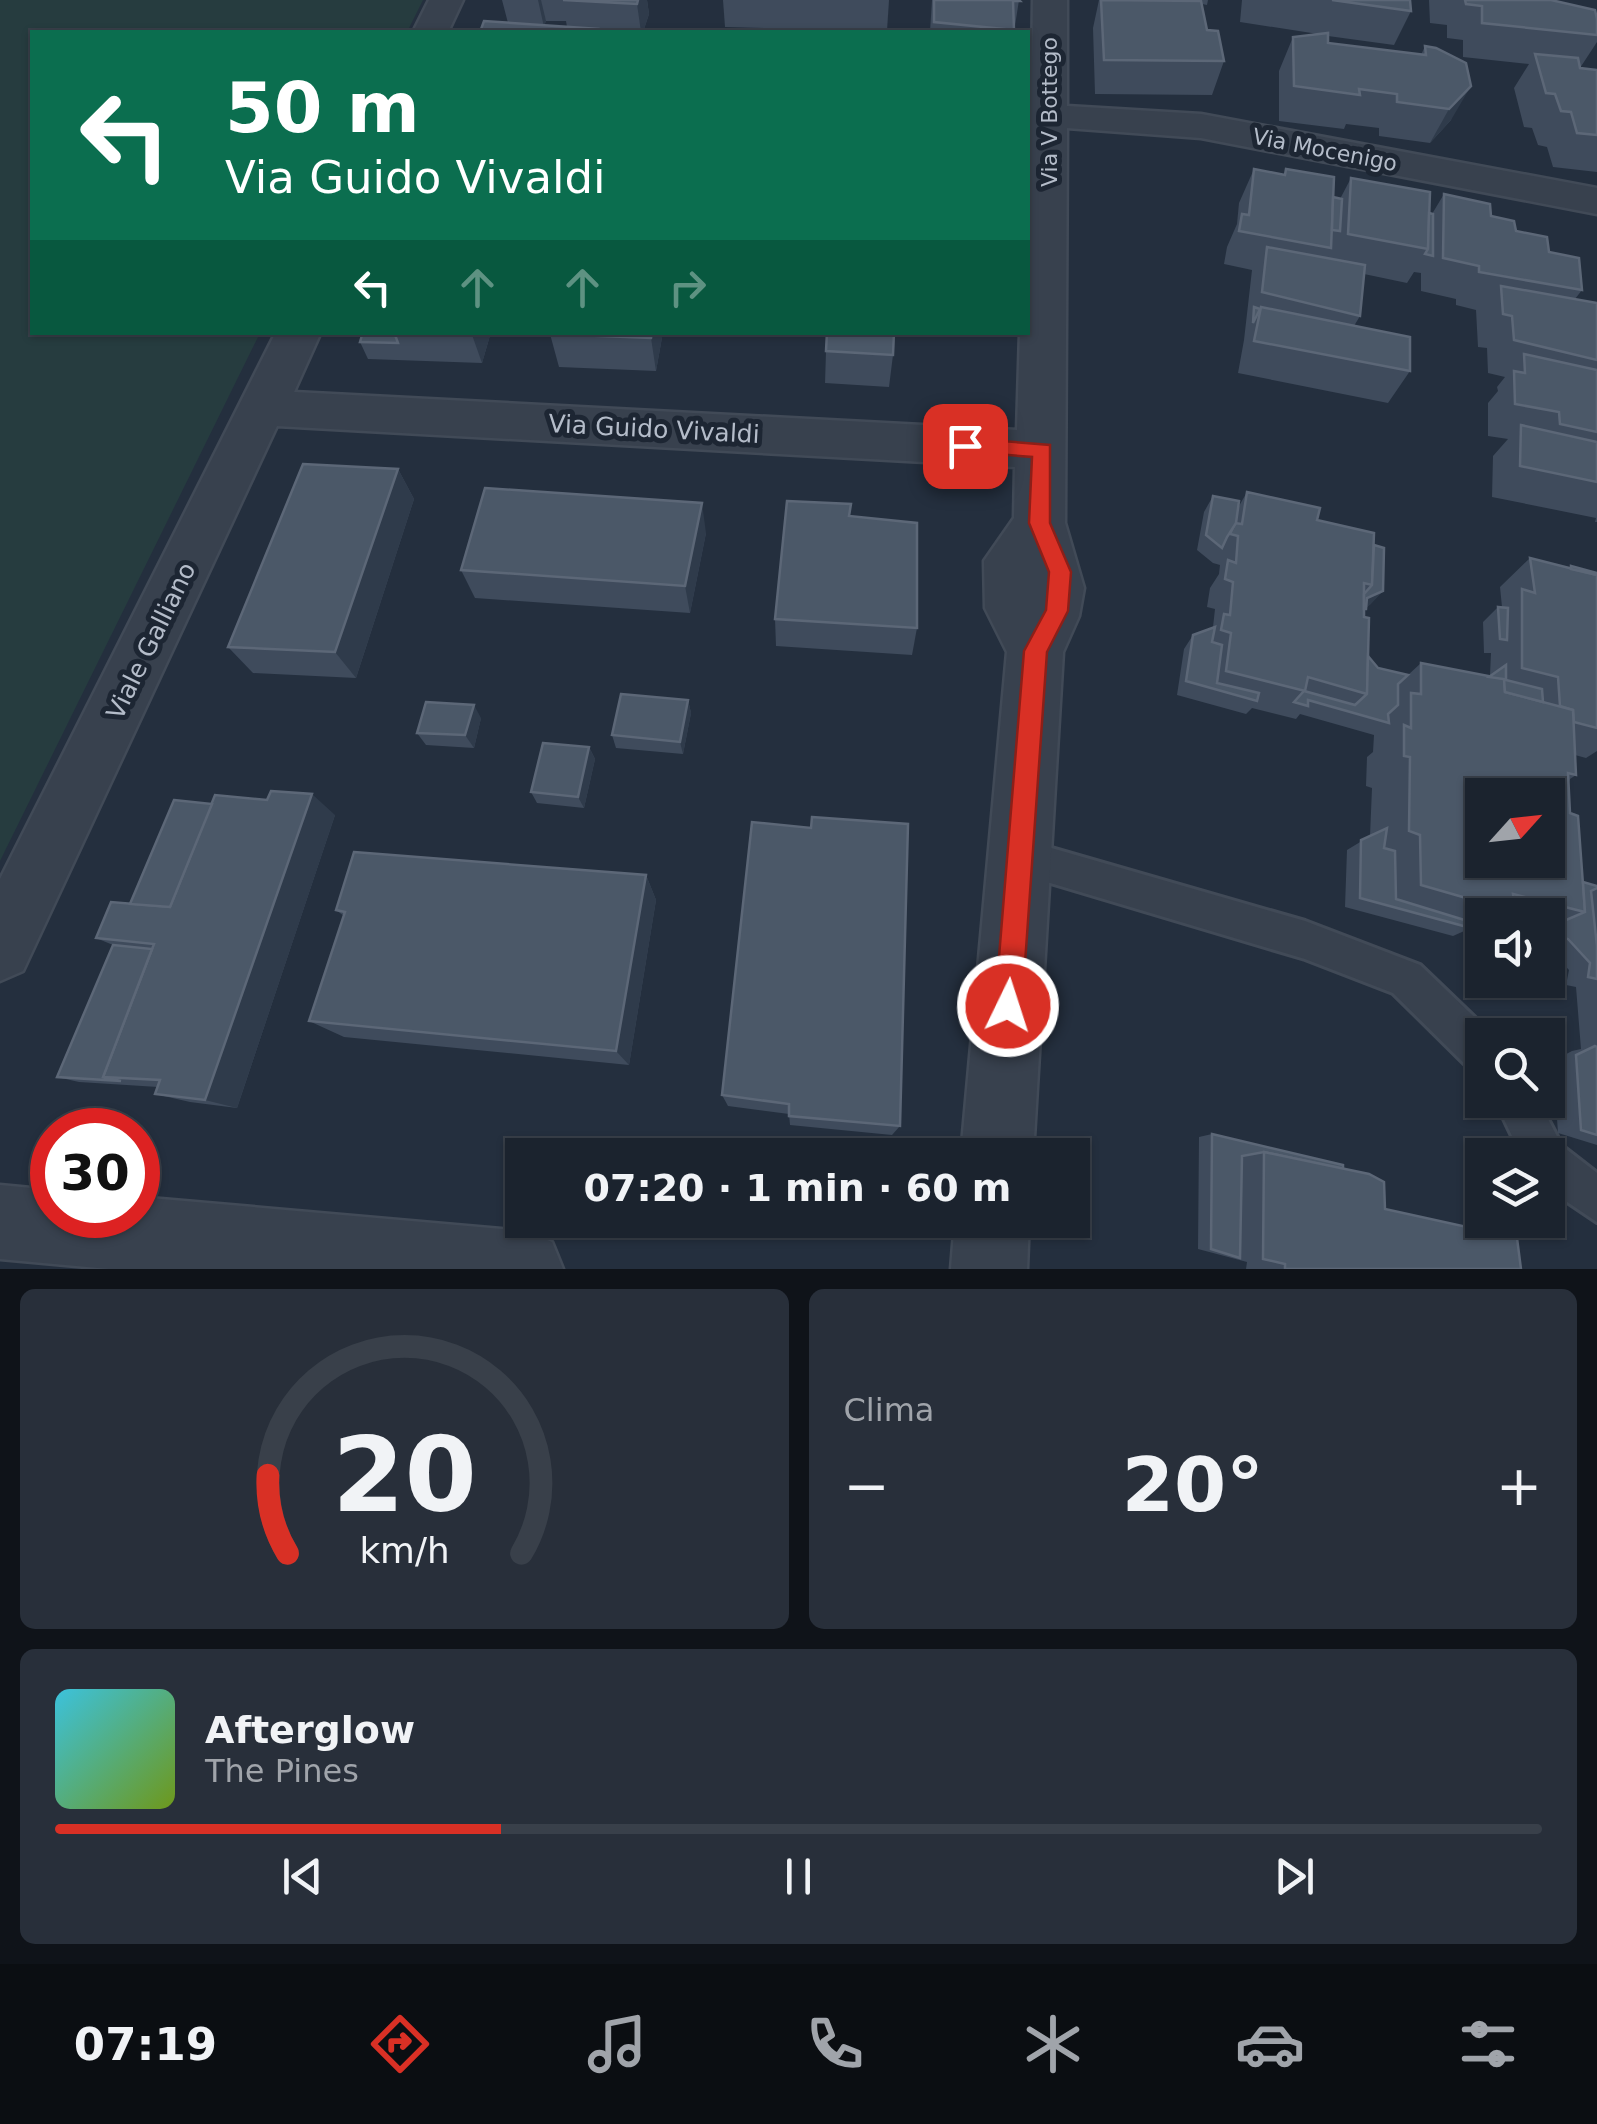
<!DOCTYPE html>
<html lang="it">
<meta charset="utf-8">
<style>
:root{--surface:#1b232e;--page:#282f3a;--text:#f1f3f6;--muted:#a0a4aa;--line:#39404a;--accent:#d93025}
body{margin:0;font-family:"DejaVu Sans",sans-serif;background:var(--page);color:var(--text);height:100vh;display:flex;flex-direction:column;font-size:38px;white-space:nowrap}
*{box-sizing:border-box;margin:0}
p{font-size:32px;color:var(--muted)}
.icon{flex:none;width:55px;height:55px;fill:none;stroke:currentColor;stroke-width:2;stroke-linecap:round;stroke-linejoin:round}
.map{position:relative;height:1269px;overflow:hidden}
.sheet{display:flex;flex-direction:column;gap:20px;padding:20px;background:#0f1319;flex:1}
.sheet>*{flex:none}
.banner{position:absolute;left:30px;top:30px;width:1000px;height:305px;border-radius:0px;box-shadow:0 2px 8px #0004,0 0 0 2px var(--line);background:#0b6e4f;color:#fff;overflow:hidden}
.needle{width:65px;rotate:63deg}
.fabs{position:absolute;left:1465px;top:778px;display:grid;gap:20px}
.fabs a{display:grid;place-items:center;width:100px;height:100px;border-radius:0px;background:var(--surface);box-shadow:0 2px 8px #0004,0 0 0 2px var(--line);font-size:50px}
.speed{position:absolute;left:30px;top:1108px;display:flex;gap:20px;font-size:50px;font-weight:700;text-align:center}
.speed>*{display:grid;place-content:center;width:130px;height:130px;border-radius:50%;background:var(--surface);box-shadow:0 2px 8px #0004,0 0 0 2px var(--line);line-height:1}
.speed .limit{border:15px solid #d22;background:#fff;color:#111}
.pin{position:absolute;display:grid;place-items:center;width:85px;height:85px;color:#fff;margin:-42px;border-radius:20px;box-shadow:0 5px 15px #0006}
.me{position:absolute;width:110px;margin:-55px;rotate:4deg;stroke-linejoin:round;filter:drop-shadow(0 0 8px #0008)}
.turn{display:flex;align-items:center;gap:35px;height:210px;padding:0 30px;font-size:45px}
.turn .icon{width:130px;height:130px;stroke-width:2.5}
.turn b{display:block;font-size:70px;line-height:85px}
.lanes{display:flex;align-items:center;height:95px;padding:0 30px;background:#0003;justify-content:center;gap:50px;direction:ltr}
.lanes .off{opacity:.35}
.big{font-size:75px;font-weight:600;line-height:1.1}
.sheet .card{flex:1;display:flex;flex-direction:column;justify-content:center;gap:15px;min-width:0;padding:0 35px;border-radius:15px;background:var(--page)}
.sheet .dial{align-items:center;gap:0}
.dial svg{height:260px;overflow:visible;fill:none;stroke:var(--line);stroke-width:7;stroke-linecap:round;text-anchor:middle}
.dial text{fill:var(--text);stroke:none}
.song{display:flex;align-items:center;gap:30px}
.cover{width:120px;height:120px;border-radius:15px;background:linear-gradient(135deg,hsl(190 70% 55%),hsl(80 70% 35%))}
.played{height:10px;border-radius:5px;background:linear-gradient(90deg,var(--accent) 30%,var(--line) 30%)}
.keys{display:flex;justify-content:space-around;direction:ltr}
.heat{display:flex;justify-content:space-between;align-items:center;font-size:55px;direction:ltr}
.sheet .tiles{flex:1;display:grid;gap:20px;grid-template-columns:1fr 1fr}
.card:last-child{grid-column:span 2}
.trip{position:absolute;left:505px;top:1138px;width:585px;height:100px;border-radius:0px;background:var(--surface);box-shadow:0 2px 8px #0004,0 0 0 2px var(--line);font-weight:600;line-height:100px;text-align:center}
.tab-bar{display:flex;height:160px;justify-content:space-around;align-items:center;background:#0b0e12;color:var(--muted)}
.tab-bar .icon{width:70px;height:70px}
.tab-bar .active{color:var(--accent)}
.tab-bar b{font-size:45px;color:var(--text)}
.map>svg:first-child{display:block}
.green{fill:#263c3f}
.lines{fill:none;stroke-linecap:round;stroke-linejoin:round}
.service-casing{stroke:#414a57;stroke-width:6}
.minor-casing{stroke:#414a57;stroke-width:5}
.service{fill:#38414e;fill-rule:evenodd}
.minor{fill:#38414e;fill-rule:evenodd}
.wall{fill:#3f4b5c;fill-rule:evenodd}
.shaded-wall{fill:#2f3b4b}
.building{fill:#4b5868;stroke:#5c6777;stroke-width:2.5;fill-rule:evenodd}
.route{fill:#d93025;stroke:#8d1f18;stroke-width:2.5}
.labels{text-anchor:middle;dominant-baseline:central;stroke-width:10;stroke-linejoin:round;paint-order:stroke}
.far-street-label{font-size:22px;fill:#b4bcc9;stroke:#1d2633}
.street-label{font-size:25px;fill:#b4bcc9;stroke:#1d2633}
</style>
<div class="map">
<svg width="1597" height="1269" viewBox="0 0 1597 1269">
<rect width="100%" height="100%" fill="#242f3e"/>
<path class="green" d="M0,0h423l-16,32h-375v300l228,1 -260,528z"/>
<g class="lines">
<defs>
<g id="service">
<path d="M1020,839l285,82 115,44 73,70h-11v38l-14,-6 -75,-74 -88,-34 -298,-89 -5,-13 5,-13z"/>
<path d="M1495,1100h43l24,46 35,27v49l-49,-33v-34h-27z"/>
</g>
<g id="minor">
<path d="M429,0h34l-15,32h-35z"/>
<path d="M1033,0h34v106l134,8 396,74v26l-396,-76 -134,-10 -2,395 19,65 -5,28 -16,36 -30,503h-72l46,-503 -22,-44 -1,-47 30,-43 1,-51 -738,-41 -254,545 -23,10v-102l276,-547h45l-27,60 723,38 3,-98h8z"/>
<path d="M0,1185l52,5v25h86v-18l387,34 27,11 11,27h-454l-109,-10z"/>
<path d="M955,1220h74l-2,49h-76z"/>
</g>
</defs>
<use href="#service" class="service-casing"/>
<use href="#minor" class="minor-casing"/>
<use href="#service" class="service"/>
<use href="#minor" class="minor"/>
</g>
<g class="wall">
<path d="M502,0h145l2,14 -6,18h-163l28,-9zM546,21h20l1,6 -23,-2z"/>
<path d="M723,0h166l-2,31 -162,-4z"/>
<path d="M932,0h87l-5,32h-84z"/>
<path d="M1099,0h109l-1,5 -5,-1 5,26 17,31 -12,34 -117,-1 -2,-66z"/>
<path d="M1242,0h168l1,11 -17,34 -66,-9v7l93,12 4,-9 41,17 -15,57 -21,23 -51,-7v-8l-33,-4 -2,5 -65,-8v-50l14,-34 25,-3 -78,-12z"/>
<path d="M1429,0h122l46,19v23l-17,26 17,2v102l-44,-5 -6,-20 -9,-2 -6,-17 -8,-1 -10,-39 15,-24 -66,-7v-17l-16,-2v-13l-17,-2z"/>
<path d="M1254,169l30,6 2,-6 47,28 7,2 11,-21 81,36 12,-20 47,22 58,36 33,38 -7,9 22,4v219h-2l1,-4 -104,-21 1,-41 15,-17 -20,-3v-33l10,-12 -1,-4 8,-10 -17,-4 -1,-25 -9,-1 -2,-37 -20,-5v-6l-35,-8v-18l-7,-1 -7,11 -43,-9 -4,42 -6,10 56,45 -22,32 -150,-30 6,-33 8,-70 -28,-6 3,-17 10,-23 2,-21z"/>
<path d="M363,332h128l-9,31 -114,-4 -8,-17z"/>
<path d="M663,332l-7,39 -97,-4 -9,-33z"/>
<path d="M826,351l67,4 -4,32 -64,-4z"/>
<path d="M398,469l16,30 -58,179 -103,-5 -25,-26z"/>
<path d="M1247,492l127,53 9,46 -19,19 4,46 10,12 30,7 13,-12 67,13 2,-1 1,-22h-7l-1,-31 15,-15h4l-2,-20 30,-29 38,10 3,-2 26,7v178l-11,7 -11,-3 1,20 -6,4 -1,3 1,31 13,69 14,4v259l-39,-12 -5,-72 19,-10 9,-2 -5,-62 -10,-2 3,-15 -21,-22v-33h-66v14l-11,-3v2l-18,8 -108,-29 2,-57 23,-14 2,-48 -6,-2 1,-29 6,-5 1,-17 -74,-21 -4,5 -44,-11 -6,6 -69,-19 7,-46 9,-14 20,-8 2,-18 -8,-2 3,-19 9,-14 1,-9 -7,-2 -16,-13 7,-38 9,-16 26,10z"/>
<path d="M850,516l67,112 -5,27 -136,-9 -1,-27z"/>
<path d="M706,533l-16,80 -215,-15 -14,-28z"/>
<path d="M688,700l3,13 -8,41 -67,-6 -4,-13z"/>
<path d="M481,718l-7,30 -48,-3 -9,-12z"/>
<path d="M589,747l6,12 -11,49 -47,-5 -6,-11z"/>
<path d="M335,815l-98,293 -47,-6 -35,-8 3,-7 -79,-5 -22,-5 56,-132 -17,-7 34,-34z"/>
<path d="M752,822l148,304 -8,9 -102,-10 -1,-11 -61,-8 -6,-11z"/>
<path d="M646,875l10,25 -27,165 -285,-28 -35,-16 35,-105 -8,-6z"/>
<path d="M1212,1134l131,35 42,40 136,60h-275l1,-7 -49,-13 1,-112z"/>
</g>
<g class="shaded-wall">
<path d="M538,0h3l5,21 -2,6z"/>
<path d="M638,0h9l2,14 -6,18h-2l-4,-28z"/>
<path d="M1471,86l-20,34 -21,23 19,-34z"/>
<path d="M471,332h20l-9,31z"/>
<path d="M652,332h11l-7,39 -5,-33z"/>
<path d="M398,469l16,30 -58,179 -21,-26z"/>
<path d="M702,503l4,30 -16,80 -5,-27z"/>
<path d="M1383,591l-13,14 -7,3 4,-10z"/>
<path d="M688,700l3,13 -8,41 -3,-12z"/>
<path d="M474,705l7,13 -7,30 -9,-13z"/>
<path d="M589,747l6,12 -11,49 -6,-11z"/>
<path d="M312,794l23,21 -98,293 -32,-8z"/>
<path d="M646,875l10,25 -27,165 -13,-14z"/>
</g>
<g class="building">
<path d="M563,0h75l-1,4z"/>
<path d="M934,0h85l1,1h-7l1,29 -80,-8z"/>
<path d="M1101,0l100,1 6,29 11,1 6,30 -120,-1z"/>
<path d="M1332,0h78l1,11z"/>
<path d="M1465,0h86l44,10 2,9v16l-115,-12v-17l-16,-2z"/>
<path d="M484,21l114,8 -1,3h-117z"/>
<path d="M1328,33v10l98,12 -1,-9 11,2 30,15 5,23 -22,23 -52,-7v-8l-38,-5 1,6 -66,-9 -1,-49z"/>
<path d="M1535,54l43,4 2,10 17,2v65l-20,-2 -6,-21 -10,-1 -6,-17 -9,-1z"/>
<path d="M1254,169l31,6 1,-6 48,8 -3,71 -92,-17 3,-17 7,1z"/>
<path d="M1351,178l79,14 -2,57 -80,-15z"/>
<path d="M1444,194l46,10 1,12 23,5 2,10 31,6 2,15 30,6 3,32 -103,-18v-6l-36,-8z"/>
<path d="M1333,197l9,2 -2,32 -8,-1z"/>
<path d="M1429,213l4,1v42l-8,-2 3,-5z"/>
<path d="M1267,247l98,18 -5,51 -98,-24z"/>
<path d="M1501,286l96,17v57l-83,-20 -2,-24 -9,-2z"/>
<path d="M1254,307l6,2 -7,14z"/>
<path d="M1261,307l149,30v34l-156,-30z"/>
<path d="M363,332h31l4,11 -38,-1z"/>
<path d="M550,332h102l-1,6 -101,-4z"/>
<path d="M827,332h67l-1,23 -67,-4z"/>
<path d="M1524,354l73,16v62l-37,-8 -1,-12 -44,-8 -1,-33 11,2z"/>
<path d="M1521,425l76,17v40l-77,-16z"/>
<path d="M303,464l95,5 -63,183 -107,-5z"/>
<path d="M485,488l217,15 -17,83 -224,-16z"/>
<path d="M1247,492l73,16 -3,12 57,13 -2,52 -8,-2v34l5,1 -2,76 -59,-17 -3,14 -79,-20 5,-38 -10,-3 3,-16 6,1 3,-33 -8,-3 3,-19 8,3 2,-27 -8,-2 5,-11 7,1z"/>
<path d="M1213,496l26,5 -3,22 -9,14 -5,11 -16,-13z"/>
<path d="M787,501l64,3 -2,12 68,7v105l-142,-9z"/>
<path d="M1374,545l10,3 -1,43 -16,7 -1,11h-2v-15l8,-9z"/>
<path d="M1530,558l67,17v153l-23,-6 -1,-12 -13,-4 -2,-29 -36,-9v-79l13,4z"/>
<path d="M1571,566l26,7v2l-26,-6z"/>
<path d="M1498,607l10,1 -1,32 -7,-1z"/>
<path d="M1215,627l-3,15 10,3 -5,38 42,10 -2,8 -71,-20 7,-46z"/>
<path d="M1368,656l10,12 30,7 -10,9v21l-10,9 1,9 -81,-23v6l-14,-4 10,-11 51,14 12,-11z"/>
<path d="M1421,663l83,16 1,13 68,18 3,65 -8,-2 2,40 8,3 7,96 -72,-18 1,7 -13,-3v10l-80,-23 -1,-50 -11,-4 1,-74 -6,-1v-31l7,3v-35l10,1zM1482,795h66v65h-66z"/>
<path d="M1506,665v15l36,9 1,13 -38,-10 -1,-13 -15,-2z"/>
<path d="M621,694l67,6 -8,42 -68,-7z"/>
<path d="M426,702l48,3 -9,30 -48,-2z"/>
<path d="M543,743l46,4 -11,50 -47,-5z"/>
<path d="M271,791l41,3 -107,306 -50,-6 5,-14 -57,-3 51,-133 -58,-6 15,-36 59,5 45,-112 52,5z"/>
<path d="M174,800l38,4 -42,103 -40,-3z"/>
<path d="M812,817l96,7 -8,302 -111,-10v-12l-67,-9 30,-273 59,6z"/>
<path d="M1387,828l-3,20 11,3 1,48 75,23v6l-111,-30 1,-58z"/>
<path d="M354,852l292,23 -30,176 -307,-30 36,-109 -9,-2z"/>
<path d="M1583,882l14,4v2l-6,3 6,55v33l-9,-2 2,-14 -22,-24 -20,-6v-9l4,2 33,-14z"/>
<path d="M1494,911l16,4h-24z"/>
<path d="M113,945l39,4 -49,128 18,4 -64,-4z"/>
<path d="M1595,1046l2,1v88l-16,-5 -5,-75z"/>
<path d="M1212,1134l131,31v4l-79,-17 -22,4 -2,102 -29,-9z"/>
<path d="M1264,1152l105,22 15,8 1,27 132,29 4,31h-236v-5l-22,-5z"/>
</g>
<path class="route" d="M965,438l85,7v78l21,49 -3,39 -21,41 -25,354 -4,10 -10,4 -9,-4 -4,-10 29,-355 22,-41 3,-38 -20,-49 3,-66 -74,-6v-10z"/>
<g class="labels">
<g class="far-street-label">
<text transform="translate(1049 112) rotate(-90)">Via V Bottego</text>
<text transform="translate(1325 150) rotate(11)">Via Mocenigo</text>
</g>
<g class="street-label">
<text transform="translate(654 429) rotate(3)">Via Guido Vivaldi</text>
<text transform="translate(151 641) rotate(-64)">Viale Galliano</text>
</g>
</g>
</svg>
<div class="fabs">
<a><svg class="needle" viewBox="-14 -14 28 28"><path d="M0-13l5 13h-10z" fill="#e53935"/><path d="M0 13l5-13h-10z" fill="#a0a4aa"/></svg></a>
<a><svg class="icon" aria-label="sound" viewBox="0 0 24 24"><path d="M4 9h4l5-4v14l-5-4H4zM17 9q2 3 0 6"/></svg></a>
<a><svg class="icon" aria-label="search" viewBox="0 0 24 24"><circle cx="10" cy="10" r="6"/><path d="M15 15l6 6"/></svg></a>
<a><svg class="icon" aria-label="layers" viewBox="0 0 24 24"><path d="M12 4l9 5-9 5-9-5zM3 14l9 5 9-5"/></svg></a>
</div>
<div class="speed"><div class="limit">30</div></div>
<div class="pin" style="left:965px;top:446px;background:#d93025"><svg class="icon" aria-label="arrive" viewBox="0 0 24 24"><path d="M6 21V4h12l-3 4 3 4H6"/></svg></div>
<svg class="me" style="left:1008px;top:1006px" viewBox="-20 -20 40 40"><circle r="17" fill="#d93025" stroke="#fff" stroke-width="3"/><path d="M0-11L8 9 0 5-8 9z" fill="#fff"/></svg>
<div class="trip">07:20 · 1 min · 60 m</div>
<div class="banner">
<div class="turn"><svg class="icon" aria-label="left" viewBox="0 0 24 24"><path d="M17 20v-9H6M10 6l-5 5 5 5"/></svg><div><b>50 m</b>Via Guido Vivaldi</div></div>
<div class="lanes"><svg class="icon" aria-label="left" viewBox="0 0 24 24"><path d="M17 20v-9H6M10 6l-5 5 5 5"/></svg><svg class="icon off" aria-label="ahead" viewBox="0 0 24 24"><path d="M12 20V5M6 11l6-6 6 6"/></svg><svg class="icon off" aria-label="ahead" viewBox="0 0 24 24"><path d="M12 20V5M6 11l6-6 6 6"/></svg><svg class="icon off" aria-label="right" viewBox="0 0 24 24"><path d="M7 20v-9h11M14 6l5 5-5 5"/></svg></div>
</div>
</div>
<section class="sheet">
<div class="tiles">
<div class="card dial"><svg viewBox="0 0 100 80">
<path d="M14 69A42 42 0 1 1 86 69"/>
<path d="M14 69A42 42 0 0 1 8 45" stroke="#d93025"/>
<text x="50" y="56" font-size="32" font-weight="700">20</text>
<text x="50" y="72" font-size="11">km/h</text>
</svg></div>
<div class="card"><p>Clima</p>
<div class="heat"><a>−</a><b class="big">20°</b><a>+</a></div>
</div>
<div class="card">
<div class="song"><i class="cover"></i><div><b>Afterglow</b><p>The Pines</p></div></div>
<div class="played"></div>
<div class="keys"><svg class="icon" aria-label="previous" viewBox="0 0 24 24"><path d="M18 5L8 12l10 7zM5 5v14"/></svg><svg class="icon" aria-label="pause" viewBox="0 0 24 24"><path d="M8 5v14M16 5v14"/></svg><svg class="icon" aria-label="next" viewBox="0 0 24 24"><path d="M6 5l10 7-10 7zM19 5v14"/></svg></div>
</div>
</div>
</section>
<nav class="tab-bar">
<b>07:19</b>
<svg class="icon active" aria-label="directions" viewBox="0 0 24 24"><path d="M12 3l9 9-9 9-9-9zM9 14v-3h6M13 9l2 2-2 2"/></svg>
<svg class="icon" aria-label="music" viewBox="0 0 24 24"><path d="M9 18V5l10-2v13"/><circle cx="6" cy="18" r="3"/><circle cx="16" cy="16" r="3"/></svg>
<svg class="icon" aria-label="phone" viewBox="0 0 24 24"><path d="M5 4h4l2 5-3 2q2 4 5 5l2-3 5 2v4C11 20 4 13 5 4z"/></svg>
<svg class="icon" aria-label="climate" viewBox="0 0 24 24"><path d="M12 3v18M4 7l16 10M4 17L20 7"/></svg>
<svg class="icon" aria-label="car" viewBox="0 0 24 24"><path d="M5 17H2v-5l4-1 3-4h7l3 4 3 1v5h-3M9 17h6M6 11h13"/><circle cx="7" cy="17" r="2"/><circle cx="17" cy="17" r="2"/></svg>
<svg class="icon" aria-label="filters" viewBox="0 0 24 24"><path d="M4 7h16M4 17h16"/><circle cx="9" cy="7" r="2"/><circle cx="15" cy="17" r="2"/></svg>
</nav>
